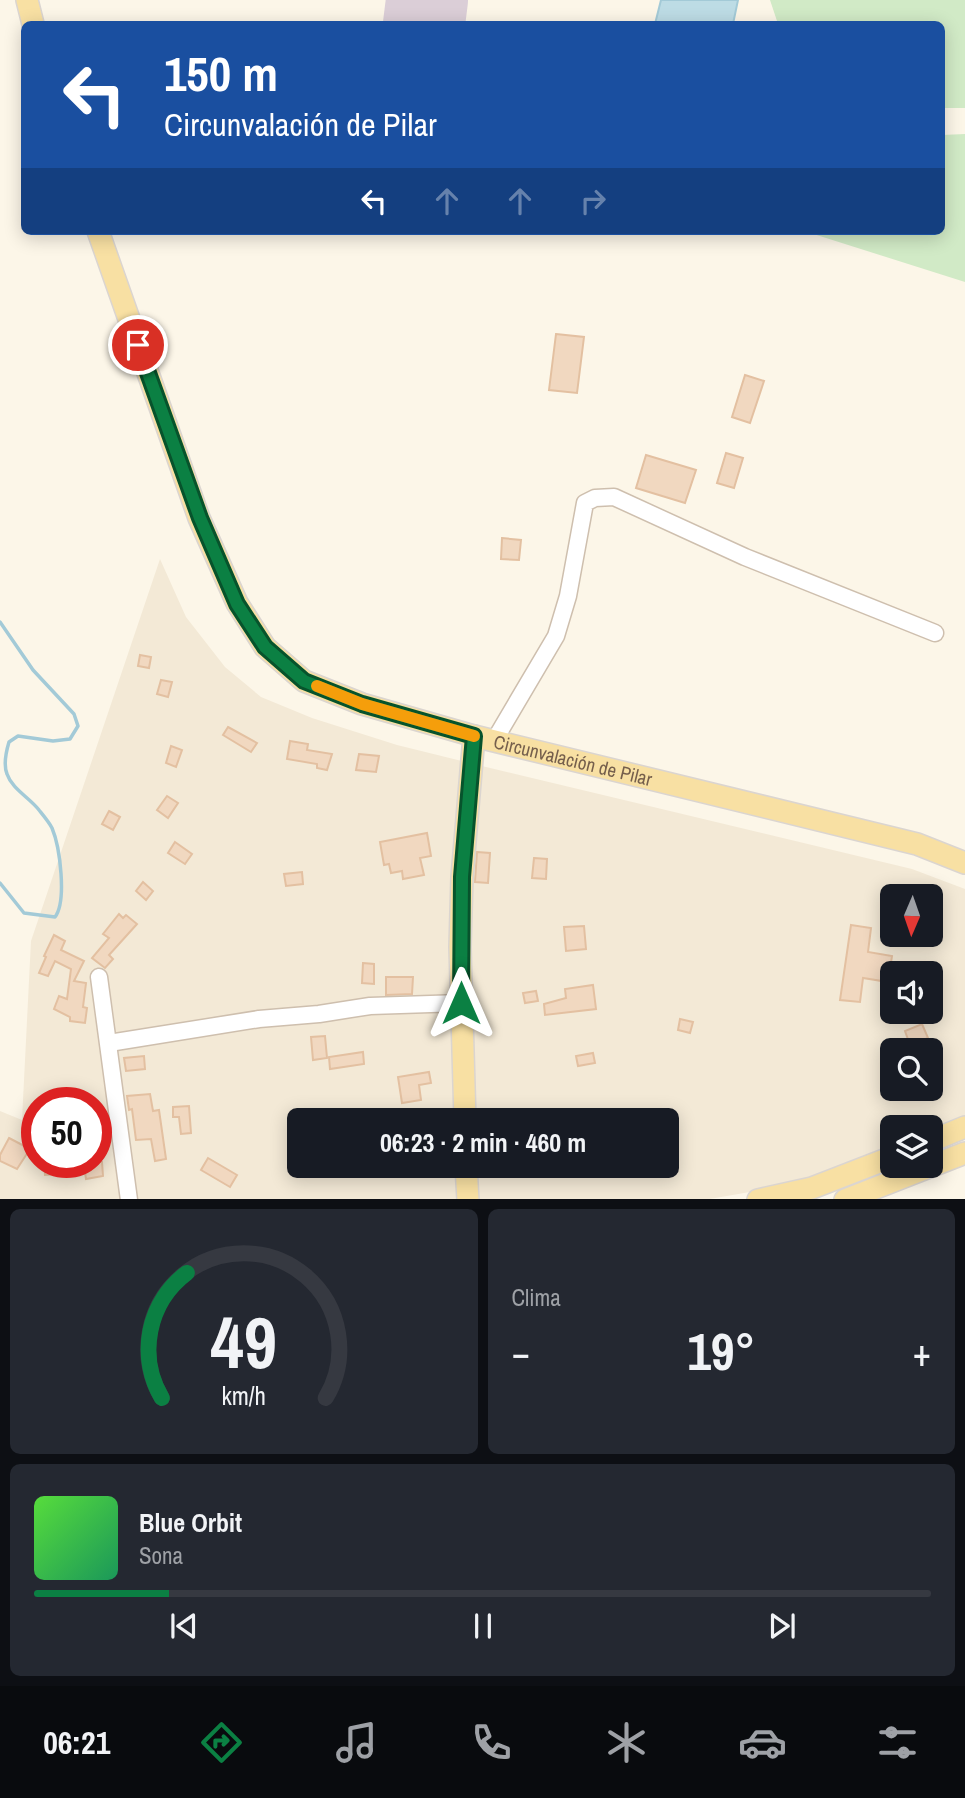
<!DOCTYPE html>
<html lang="es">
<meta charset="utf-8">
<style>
:root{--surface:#171b24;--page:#242831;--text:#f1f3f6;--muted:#9ea1a6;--line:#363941;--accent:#0b8043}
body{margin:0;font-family:"Archivo Narrow",sans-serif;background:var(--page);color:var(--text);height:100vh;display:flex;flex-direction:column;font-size:26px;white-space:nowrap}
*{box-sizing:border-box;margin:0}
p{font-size:23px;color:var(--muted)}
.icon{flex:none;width:38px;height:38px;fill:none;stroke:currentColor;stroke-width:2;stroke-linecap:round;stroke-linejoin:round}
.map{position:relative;height:1199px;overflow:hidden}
.sheet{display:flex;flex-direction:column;gap:10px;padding:10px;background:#0d0f14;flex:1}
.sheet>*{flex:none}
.banner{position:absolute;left:21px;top:21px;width:924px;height:214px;border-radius:10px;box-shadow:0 4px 18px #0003;background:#1a4fa0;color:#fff;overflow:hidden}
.needle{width:46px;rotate:182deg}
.controls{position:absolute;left:880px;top:884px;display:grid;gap:14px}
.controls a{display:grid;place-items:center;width:63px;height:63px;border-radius:10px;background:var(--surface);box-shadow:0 4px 18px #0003;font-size:35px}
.speed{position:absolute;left:21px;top:1087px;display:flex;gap:14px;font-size:35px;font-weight:700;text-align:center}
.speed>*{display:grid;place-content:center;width:91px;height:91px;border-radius:50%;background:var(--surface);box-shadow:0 4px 18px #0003;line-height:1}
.speed .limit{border:10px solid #d22;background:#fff;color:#111}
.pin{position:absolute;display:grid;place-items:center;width:60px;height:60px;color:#fff;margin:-30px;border:4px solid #fff;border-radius:50%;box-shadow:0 2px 7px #0007}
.me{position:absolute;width:77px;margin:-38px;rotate:0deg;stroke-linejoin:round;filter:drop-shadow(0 0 5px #0008)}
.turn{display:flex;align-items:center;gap:24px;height:147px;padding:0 28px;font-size:32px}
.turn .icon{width:91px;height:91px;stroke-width:2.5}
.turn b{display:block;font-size:49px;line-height:60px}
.lanes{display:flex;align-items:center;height:66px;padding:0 28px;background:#0003;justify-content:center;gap:35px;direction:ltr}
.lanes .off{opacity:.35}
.big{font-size:52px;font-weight:800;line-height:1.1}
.sheet .widget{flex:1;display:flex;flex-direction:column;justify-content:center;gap:10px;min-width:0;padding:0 24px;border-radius:10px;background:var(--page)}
.sheet .dial{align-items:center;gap:0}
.dial svg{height:182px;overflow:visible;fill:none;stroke:var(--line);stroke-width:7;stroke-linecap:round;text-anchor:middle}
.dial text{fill:var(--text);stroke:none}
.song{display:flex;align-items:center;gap:21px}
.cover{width:84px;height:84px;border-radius:10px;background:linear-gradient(135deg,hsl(110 70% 55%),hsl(150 70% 35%))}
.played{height:7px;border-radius:4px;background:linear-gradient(90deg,var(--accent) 15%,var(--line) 15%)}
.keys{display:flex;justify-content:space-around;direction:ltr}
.heat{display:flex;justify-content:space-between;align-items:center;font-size:38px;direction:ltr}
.sheet .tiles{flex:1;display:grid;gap:10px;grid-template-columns:1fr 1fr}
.widget:last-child{grid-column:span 2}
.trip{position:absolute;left:287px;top:1108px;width:392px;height:70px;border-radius:10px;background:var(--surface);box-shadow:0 4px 18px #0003;font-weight:800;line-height:70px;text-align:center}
.tabs{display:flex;height:112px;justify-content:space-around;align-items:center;background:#090b0e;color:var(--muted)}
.tabs .icon{width:49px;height:49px}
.tabs .current{color:var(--accent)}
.tabs b{font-size:32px;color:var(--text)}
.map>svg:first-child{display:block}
.residential{fill:#f3e9d6;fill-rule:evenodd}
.green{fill:#d1eac6}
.water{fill:#bddce5;stroke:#a3cad7;stroke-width:2}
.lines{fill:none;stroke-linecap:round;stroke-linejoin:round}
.stream{stroke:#a3cad7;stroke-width:3.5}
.runway{stroke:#dbced7;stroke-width:82}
.building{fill:#f1d8c0;stroke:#e3c0a1;stroke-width:2}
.minor-casing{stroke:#cebfae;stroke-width:19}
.major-casing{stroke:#dbd5d0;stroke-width:24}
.minor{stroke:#fff;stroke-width:16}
.major{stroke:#f8e0a3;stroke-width:21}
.route-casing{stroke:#07532c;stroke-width:18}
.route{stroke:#0b8043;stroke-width:12}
.slow{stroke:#f59e0b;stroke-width:12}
.labels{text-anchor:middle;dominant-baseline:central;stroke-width:5;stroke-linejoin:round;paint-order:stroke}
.street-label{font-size:19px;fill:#755f4c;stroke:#fefaee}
</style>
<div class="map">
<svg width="965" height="1200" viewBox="0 0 965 1200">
<rect width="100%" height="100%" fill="#fcf6e8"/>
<path class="residential" d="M160,559l26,58 39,50 36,30 51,21 85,27 89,22 426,102 53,20v227l-34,15v-4h-39v20l-53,22 -61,18 -74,13 -704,-1v-88l22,9 9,-179zM892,896h39v38h-39zM892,973h39v39h-39zM892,1050h39v38h-39zM37,1102h59v60h-59zM299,1120h368v46h-368z"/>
<g class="green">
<path d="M770,0h195v108h-23v-84h-164z"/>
<path d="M965,134v148l-161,-51h138v-96z"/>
</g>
<path class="water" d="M661,0h77l-5,24h-78z"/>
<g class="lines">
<path class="stream" d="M0,622l33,48 41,44 4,12 -8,13 -17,2 -35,-5 -9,6c-3,10 -6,22 -2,32 5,15 23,24 32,36 4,5 10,12 13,18 8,19 15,73 3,89l-31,-4 -24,-30"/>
<path class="runway" d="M424,24l3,-24"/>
</g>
<g class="building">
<path d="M556,334l28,3 -7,56 -28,-3z"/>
<path d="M745,375l19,6 -14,42 -18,-6z"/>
<path d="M726,453l17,5 -9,30 -17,-5z"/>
<path d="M646,455l50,15 -11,33 -49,-15z"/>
<path d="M502,538l19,2 -2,20 -18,-1z"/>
<path d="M140,655l11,2 -2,11 -11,-2z"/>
<path d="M161,680l11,2 -4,15 -11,-3z"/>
<path d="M228,727l29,16 -6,9 -28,-17z"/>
<path d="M290,741l18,3 -1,6 25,4 -5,16 -10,-2v-4l-30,-5z"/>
<path d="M171,746l11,4 -6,17 -10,-4z"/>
<path d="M359,754l20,2 -3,16 -20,-2z"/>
<path d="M167,796l11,7 -10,15 -11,-8z"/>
<path d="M109,811l11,6 -7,13 -11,-6z"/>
<path d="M427,833l4,23 -11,2 4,17 -21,4 -1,-8 -11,2 -2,-9 -5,1 -4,-23z"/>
<path d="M175,842l17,12 -7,10 -17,-11z"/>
<path d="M477,852l13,1 -2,30 -13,-1z"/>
<path d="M534,858l13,1 -1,20 -14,-1z"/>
<path d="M302,872l1,12 -17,2 -2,-12z"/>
<path d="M143,882l10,9 -7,9 -10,-9z"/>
<path d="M119,914l4,4 3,-3 11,9 -28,31 4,4 -8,9 -13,-10 17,-20 -6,-4z"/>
<path d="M851,925l20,3 -3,24 24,4 -4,26 -25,-4 -3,24 -20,-2z"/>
<path d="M584,926l2,23 -20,2 -2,-24z"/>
<path d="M54,935l11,6 -4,9 23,11 -10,20 12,2 -3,24 4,1 -2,15 -15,-2v-4l-16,-8 5,-13 8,3 4,-30 -16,-8 -7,15 -9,-3 7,-16 -2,-1z"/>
<path d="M363,963l11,1v20l-12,-1z"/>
<path d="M386,977h27l-1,17 -26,1z"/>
<path d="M593,985l3,24 -51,6 -1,-11 22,-6 -1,-9z"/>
<path d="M536,991l2,10 -13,2 -2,-10z"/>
<path d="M680,1019l13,3 -3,11 -12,-3z"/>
<path d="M922,1024l6,14 -18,7 -5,-14z"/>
<path d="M325,1036l2,22 -14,2 -2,-23z"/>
<path d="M363,1052l1,12 -34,5 -1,-12z"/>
<path d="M593,1053l2,10 -17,3 -2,-10z"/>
<path d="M144,1056l1,13 -19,2 -2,-13z"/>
<path d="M429,1072l2,11 -12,2 2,15 -19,3 -4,-26z"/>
<path d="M150,1094l3,17 6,-1 7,49 -11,2 -4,-22 -15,1 -4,-31 -3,1 -2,-14z"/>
<path d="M189,1106l2,27 -10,1 -2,-17h-6v-10z"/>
<path d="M9,1138l21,11 -13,20 -17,-8v-6z"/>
<path d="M208,1158l29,17 -7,12 -29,-17z"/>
<path d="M44,1162h58l1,14 -17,3 -1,-7 -40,3z"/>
</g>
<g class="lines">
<defs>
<g id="minor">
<path d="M494,741l62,-105 12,-40 17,-93 10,-5 19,-1 131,60 190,76"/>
<path d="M99,977l30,223"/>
<path d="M109,1043l150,-24 60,-5 51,-8 91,-3"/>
</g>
<g id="major">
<path d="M27,0l6,24"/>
<path id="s1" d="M98,231l101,287 38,85 28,44 39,34 58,23 112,32 443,108 48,19"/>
<path d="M465,1120l-5,-173 2,-70 12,-141"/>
<path d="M931,1141l34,-14"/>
<path d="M466,1166l2,34"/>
<path d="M758,1200l54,-12 80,-31"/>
<path d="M845,1200l120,-47"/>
</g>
</defs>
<use href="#minor" class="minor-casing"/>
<use href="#major" class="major-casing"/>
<use href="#minor" class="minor"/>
<use href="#major" class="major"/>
</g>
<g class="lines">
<defs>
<path id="route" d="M138,345l62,173 37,86 28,43 39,34 58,23 112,32 -12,141 -1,126"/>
</defs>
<use href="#route" class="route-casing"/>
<use href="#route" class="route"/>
<path class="slow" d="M317,686l45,18 112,32"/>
</g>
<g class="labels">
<g class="street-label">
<text stroke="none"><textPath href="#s1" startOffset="782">Circunvalación de Pilar</textPath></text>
</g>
</g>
</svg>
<div class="controls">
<a><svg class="needle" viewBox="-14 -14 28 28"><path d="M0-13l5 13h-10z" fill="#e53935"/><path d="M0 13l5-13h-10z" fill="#9ea1a6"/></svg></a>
<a><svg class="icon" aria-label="sound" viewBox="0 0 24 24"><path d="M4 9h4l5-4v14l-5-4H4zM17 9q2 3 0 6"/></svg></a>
<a><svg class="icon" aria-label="search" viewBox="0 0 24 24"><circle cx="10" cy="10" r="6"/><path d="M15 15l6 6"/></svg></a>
<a><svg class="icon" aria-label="layers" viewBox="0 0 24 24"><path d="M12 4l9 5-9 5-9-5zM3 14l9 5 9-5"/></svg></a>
</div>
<div class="speed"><div class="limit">50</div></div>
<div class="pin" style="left:138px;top:345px;background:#d93025"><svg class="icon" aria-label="arrive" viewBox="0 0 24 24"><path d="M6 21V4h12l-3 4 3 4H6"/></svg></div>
<svg class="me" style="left:461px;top:1003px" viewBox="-20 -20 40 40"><path d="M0-17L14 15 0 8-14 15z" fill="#0b8043" stroke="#fff" stroke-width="4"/></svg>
<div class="trip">06:23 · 2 min · 460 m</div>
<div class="banner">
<div class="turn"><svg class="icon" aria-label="left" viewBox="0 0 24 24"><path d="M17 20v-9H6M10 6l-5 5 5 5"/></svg><div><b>150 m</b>Circunvalación de Pilar</div></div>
<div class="lanes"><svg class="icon" aria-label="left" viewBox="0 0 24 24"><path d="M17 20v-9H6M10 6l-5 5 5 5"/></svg><svg class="icon off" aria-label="ahead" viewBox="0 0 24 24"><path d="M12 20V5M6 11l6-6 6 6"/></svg><svg class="icon off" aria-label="ahead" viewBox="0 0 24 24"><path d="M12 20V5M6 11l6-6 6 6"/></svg><svg class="icon off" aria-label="right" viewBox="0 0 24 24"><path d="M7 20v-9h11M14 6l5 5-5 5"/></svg></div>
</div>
</div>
<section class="sheet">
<div class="tiles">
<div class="widget dial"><svg viewBox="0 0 100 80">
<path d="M14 69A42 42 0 1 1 86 69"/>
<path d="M14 69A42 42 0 0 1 25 14" stroke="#0b8043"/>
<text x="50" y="56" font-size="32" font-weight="700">49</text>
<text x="50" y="72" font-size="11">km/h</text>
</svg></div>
<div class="widget"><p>Clima</p>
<div class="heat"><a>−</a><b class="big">19°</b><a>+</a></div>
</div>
<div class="widget">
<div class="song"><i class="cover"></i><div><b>Blue Orbit</b><p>Sona</p></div></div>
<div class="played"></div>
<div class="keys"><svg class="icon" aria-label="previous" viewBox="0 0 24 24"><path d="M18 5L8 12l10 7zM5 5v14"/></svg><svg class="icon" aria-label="pause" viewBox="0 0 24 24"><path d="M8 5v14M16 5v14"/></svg><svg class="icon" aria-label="next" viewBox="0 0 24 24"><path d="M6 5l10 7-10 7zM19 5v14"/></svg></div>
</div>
</div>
</section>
<nav class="tabs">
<b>06:21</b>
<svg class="icon current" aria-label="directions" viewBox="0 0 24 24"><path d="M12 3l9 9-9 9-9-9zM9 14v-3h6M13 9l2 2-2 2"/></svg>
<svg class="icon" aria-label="music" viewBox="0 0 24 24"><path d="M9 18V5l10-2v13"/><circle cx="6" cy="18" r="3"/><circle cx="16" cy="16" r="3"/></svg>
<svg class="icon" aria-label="phone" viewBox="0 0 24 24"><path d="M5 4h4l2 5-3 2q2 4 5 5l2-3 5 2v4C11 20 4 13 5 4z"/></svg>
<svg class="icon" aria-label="climate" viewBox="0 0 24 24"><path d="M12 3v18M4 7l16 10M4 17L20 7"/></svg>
<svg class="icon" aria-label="car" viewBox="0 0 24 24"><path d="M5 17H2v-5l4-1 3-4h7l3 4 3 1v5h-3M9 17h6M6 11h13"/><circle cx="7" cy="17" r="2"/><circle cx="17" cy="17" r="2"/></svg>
<svg class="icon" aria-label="filters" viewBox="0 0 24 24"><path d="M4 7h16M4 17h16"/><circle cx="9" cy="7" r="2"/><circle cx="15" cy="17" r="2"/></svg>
</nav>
